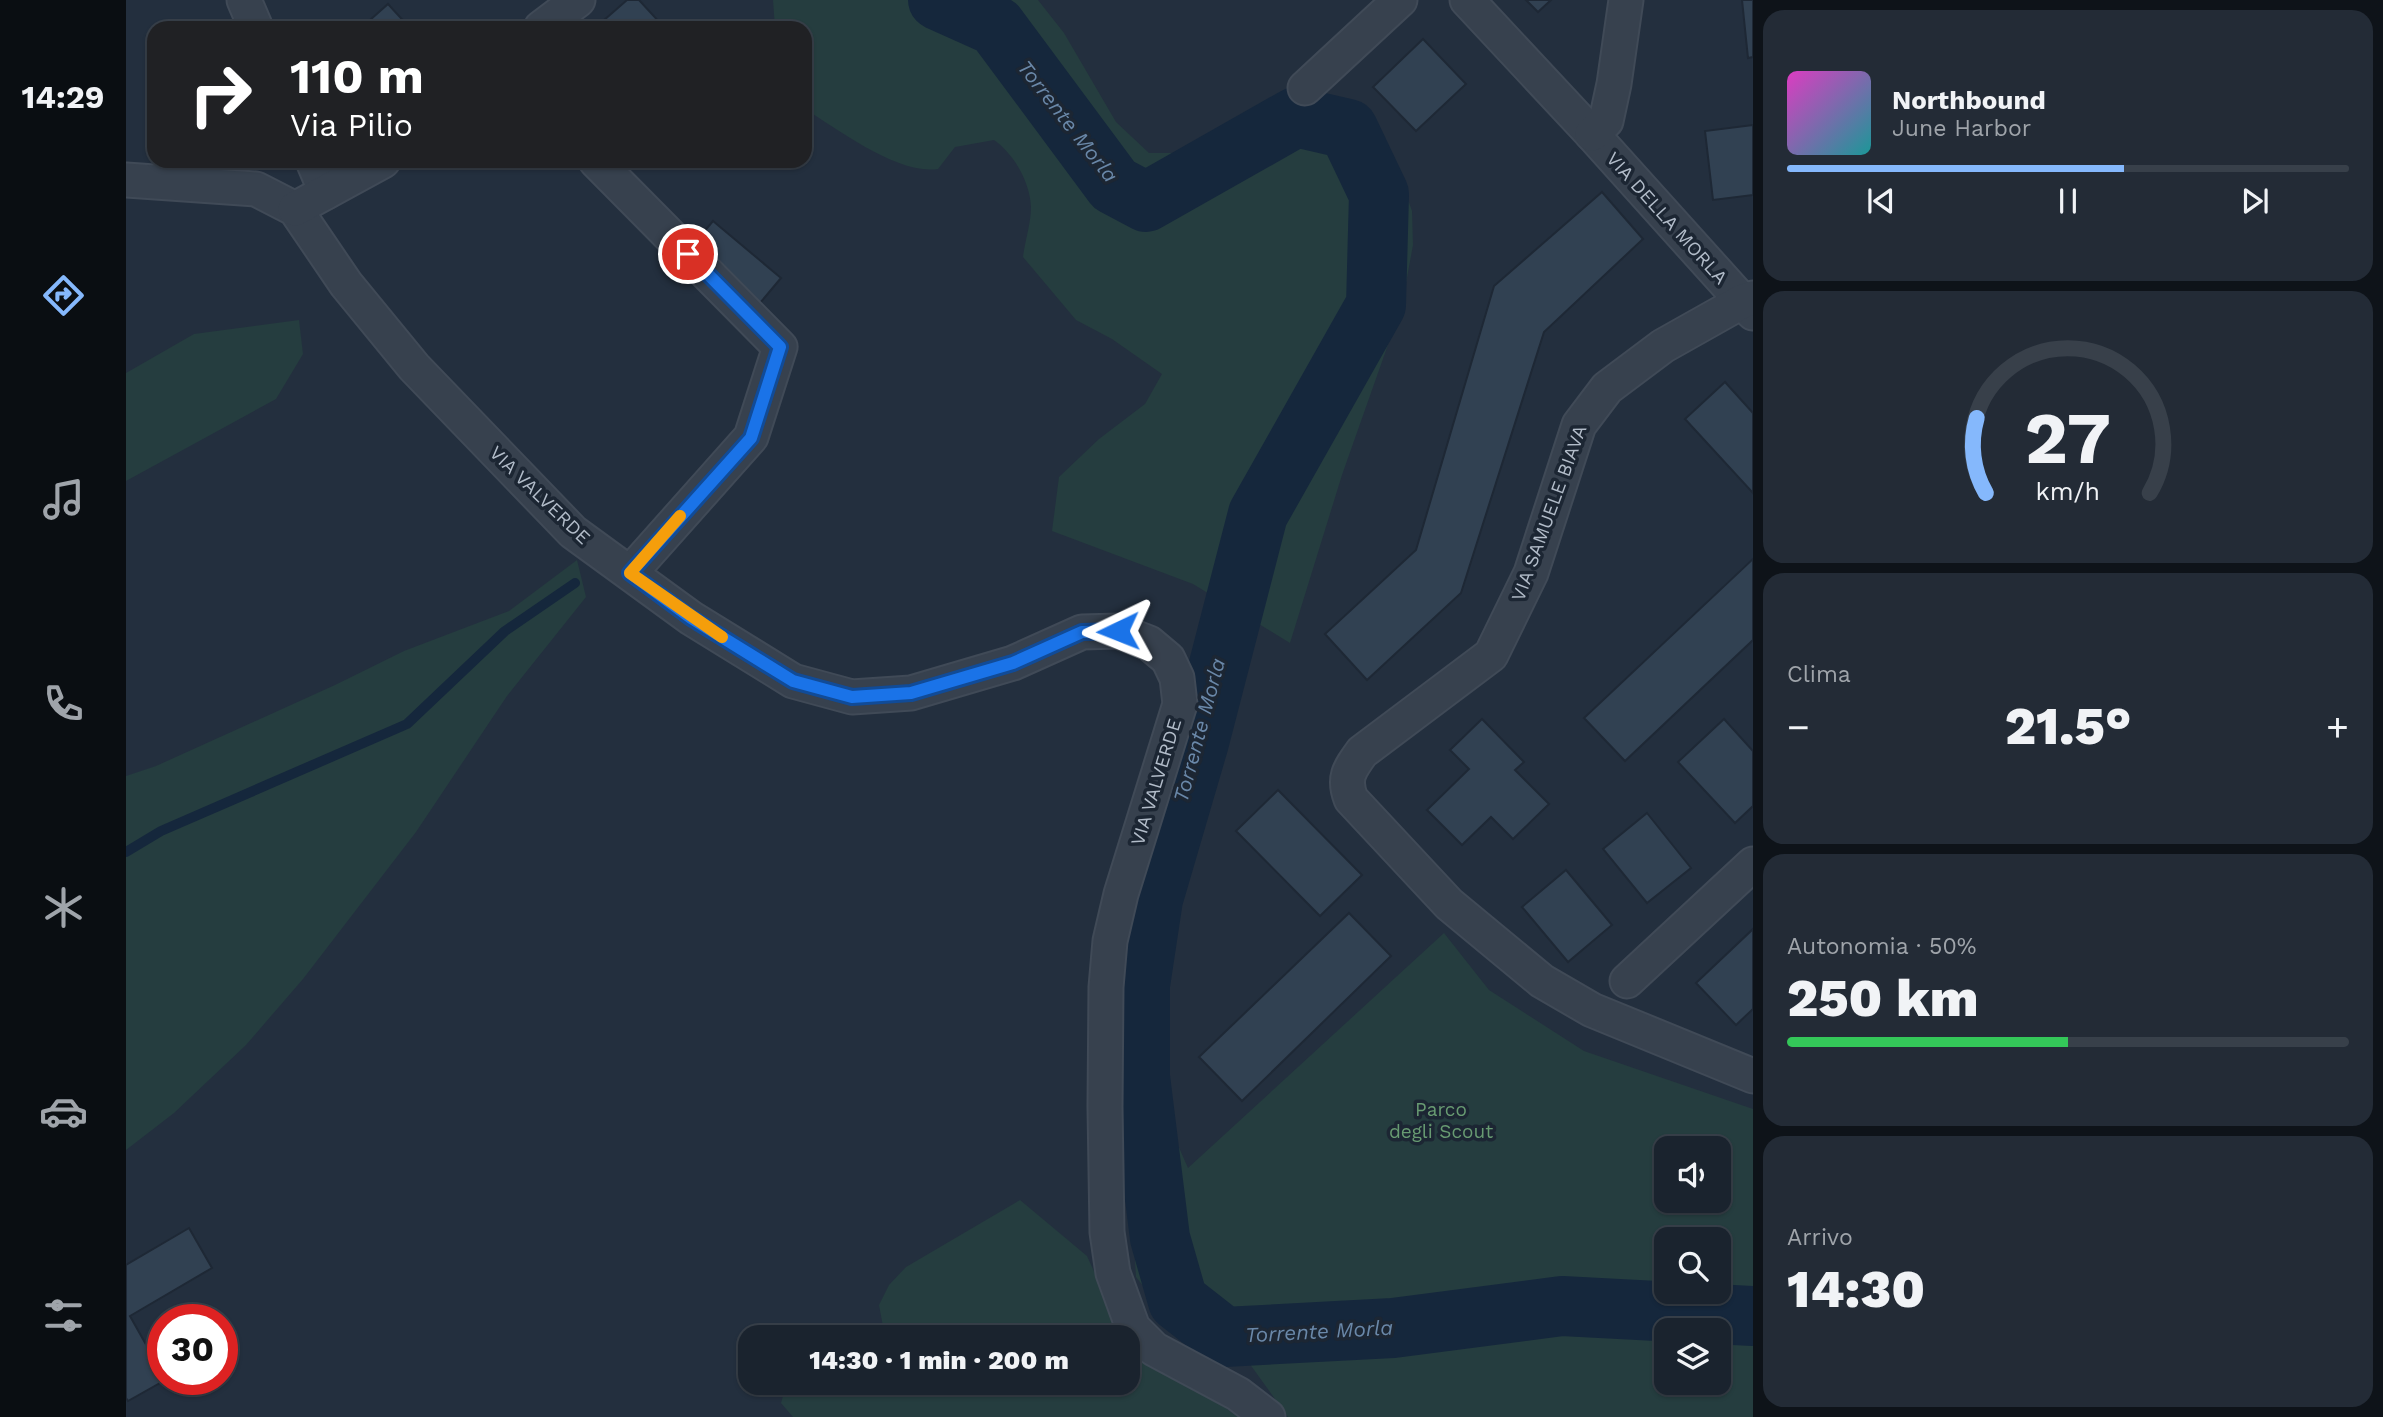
<!DOCTYPE html>
<html lang="it">
<meta charset="utf-8">
<style>
:root{--surface:#1a232e;--page:#232b36;--text:#f1f3f6;--muted:#9fa4aa;--line:#38404a;--accent:#85b8fc}
body{margin:0;font-family:"Work Sans",sans-serif;background:var(--page);color:var(--text);height:100vh;display:flex;flex-direction:column;font-size:26px;white-space:nowrap}
*{box-sizing:border-box;margin:0}
p{font-size:23px;color:var(--muted)}
.icon{flex:none;width:38px;height:38px;fill:none;stroke:currentColor;stroke-width:2;stroke-linecap:round;stroke-linejoin:round}
.map{position:relative;flex:1;overflow:hidden}
.sheet{display:flex;flex-direction:column;gap:10px;padding:10px;background:#0e1319;width:630px}
.sheet>*{flex:none}
.guide{position:absolute;left:21px;top:21px;width:665px;height:147px;border-radius:21px;box-shadow:0 2px 5px #0004,0 0 0 2px var(--line);background:#202124;color:#fff;overflow:hidden}
.tools{position:absolute;left:1528px;top:1136px;display:grid;gap:14px}
.tools a{display:grid;place-items:center;width:77px;height:77px;border-radius:14px;background:var(--surface);box-shadow:0 2px 5px #0004,0 0 0 2px var(--line);font-size:35px}
.speed{position:absolute;left:21px;top:1304px;display:flex;gap:14px;font-size:35px;font-weight:700;text-align:center}
.speed>*{display:grid;place-content:center;width:91px;height:91px;border-radius:50%;background:var(--surface);box-shadow:0 2px 5px #0004,0 0 0 2px var(--line);line-height:1}
.speed .limit{border:10px solid #d22;background:#fff;color:#111}
.pin{position:absolute;display:grid;place-items:center;width:60px;height:60px;color:#fff;margin:-30px;border:4px solid #fff;border-radius:50%;box-shadow:0 2px 7px #0007}
.me{position:absolute;width:77px;margin:-38px;rotate:268deg;stroke-linejoin:round;filter:drop-shadow(0 0 5px #0008)}
.turn{display:flex;align-items:center;gap:24px;height:147px;padding:0 28px;font-size:32px}
.turn .icon{width:91px;height:91px;stroke-width:2.5}
.turn b{display:block;font-size:49px;line-height:60px}
.big{font-size:52px;font-weight:800;line-height:1.1}
.sheet .card{flex:1;display:flex;flex-direction:column;justify-content:center;gap:10px;min-width:0;padding:0 24px;border-radius:21px;background:var(--page)}
.sheet .dial{align-items:center;gap:0}
.dial svg{height:182px;overflow:visible;fill:none;stroke:var(--line);stroke-width:7;stroke-linecap:round;text-anchor:middle}
.dial text{fill:var(--text);stroke:none}
.song{display:flex;align-items:center;gap:21px}
.cover{width:84px;height:84px;border-radius:10px;background:linear-gradient(135deg,hsl(310 70% 55%),hsl(180 70% 35%))}
.played{height:7px;border-radius:4px;background:linear-gradient(90deg,var(--accent) 60%,var(--line) 60%)}
.keys{display:flex;justify-content:space-around;direction:ltr}
.heat{display:flex;justify-content:space-between;align-items:center;font-size:38px;direction:ltr}
.charge{height:10px;border-radius:5px;background:linear-gradient(90deg,#34c759 50%,var(--line) 0)}
.trip{position:absolute;left:612px;top:1325px;width:402px;height:70px;border-radius:21px;background:var(--surface);box-shadow:0 2px 5px #0004,0 0 0 2px var(--line);font-weight:800;line-height:70px;text-align:center}
main{display:flex;flex:1;min-height:0}
.dock{display:flex;flex-direction:column;width:126px;justify-content:space-around;align-items:center;background:#0a0e12;color:var(--muted)}
.dock .icon{width:49px;height:49px}
.dock .selected{color:var(--accent)}
.dock b{font-size:32px;color:var(--text)}
.map>svg:first-child{display:block}
.green{fill:#253d3f;fill-rule:evenodd}
.lines{fill:none;stroke-linecap:round;stroke-linejoin:round}
.stream{stroke:#15273c;stroke-width:10}
.river{stroke:#15273c;stroke-width:60}
.building{fill:#314152;stroke:#1e2835;stroke-width:2}
.street-casing{stroke:#404a57;stroke-width:37}
.street{stroke:#37414e;stroke-width:33}
.route-casing{stroke:#114b97;stroke-width:18}
.route{stroke:#1a73e8;stroke-width:12}
.slow{stroke:#f59e0b;stroke-width:12}
.labels{text-anchor:middle;dominant-baseline:central;stroke-width:7;stroke-linejoin:round;paint-order:stroke}
.street-label{font-size:19px;fill:#b2bcc9;stroke:#1c2633}
.park-label{font-size:19px;fill:#689b72;stroke:#1c2633}
.water-label{font-size:21px;font-style:italic;fill:#6a88a9;stroke:#1c2633}
</style>
<main>
<nav class="dock">
<b>14:29</b>
<svg class="icon selected" aria-label="directions" viewBox="0 0 24 24"><path d="M12 3l9 9-9 9-9-9zM9 14v-3h6M13 9l2 2-2 2"/></svg>
<svg class="icon" aria-label="music" viewBox="0 0 24 24"><path d="M9 18V5l10-2v13"/><circle cx="6" cy="18" r="3"/><circle cx="16" cy="16" r="3"/></svg>
<svg class="icon" aria-label="phone" viewBox="0 0 24 24"><path d="M5 4h4l2 5-3 2q2 4 5 5l2-3 5 2v4C11 20 4 13 5 4z"/></svg>
<svg class="icon" aria-label="climate" viewBox="0 0 24 24"><path d="M12 3v18M4 7l16 10M4 17L20 7"/></svg>
<svg class="icon" aria-label="car" viewBox="0 0 24 24"><path d="M5 17H2v-5l4-1 3-4h7l3 4 3 1v5h-3M9 17h6M6 11h13"/><circle cx="7" cy="17" r="2"/><circle cx="17" cy="17" r="2"/></svg>
<svg class="icon" aria-label="filters" viewBox="0 0 24 24"><path d="M4 7h16M4 17h16"/><circle cx="9" cy="7" r="2"/><circle cx="15" cy="17" r="2"/></svg>
</nav>
<div class="map">
<svg width="1627" height="1417" viewBox="0 0 1627 1417">
<rect width="100%" height="100%" fill="#232f3e"/>
<g class="green">
<path d="M647,0h265l26,33 52,89 33,31h34l91,-34 44,-7 31,12 28,20 22,30 13,37 1,34 -11,60 -60,170 -52,168 -97,-59 -141,-53 7,-54 40,-38 46,-35 17,-30 -50,-35 -36,-19 -53,-63c2,-16 8,-34 8,-50 -1,-25 -17,-53 -37,-67l-39,7 -17,22c-40,6 -99,-39 -133,-60v-81h-30z"/>
<path d="M173,320l4,34 -27,45 -150,82v-108l68,-39z"/>
<path d="M451,560l9,37 -79,99 -91,136 -113,147 -57,66 -72,68 -48,37v-374l30,-10 179,-81 69,-34 105,-40z"/>
<path d="M1318,933l45,57 95,61 169,58v216l-187,-13 -330,38 -50,-10 -50,-63 -11,-180 36,-105 9,135 18,41zM1592,1148v52h-52v-52zM1540,1239h52v53h-52z"/>
<path d="M894,1200l67,56 37,81h-239l-6,-32 10,-20 17,-18z"/>
<path d="M1443,1317l184,12v88h-465l-44,-61zM1540,1330h52v52h-52z"/>
<path d="M1003,1345l61,37 48,35h-445l-12,-14 5,-17 6,-3 337,-1z"/>
</g>
<g class="lines">
<path class="stream" d="M0,852l35,-21 246,-107 98,-93 70,-48"/>
<path class="river" d="M812,0l58,26 118,159 32,17 150,-85 52,12 31,65 -3,111 -118,209 -59,228 -46,157 -13,86v92l20,161 18,63 46,36 169,-9 169,-22 191,10"/>
</g>
<g class="building">
<path d="M501,0h12l24,26 -68,2z"/>
<path d="M1400,0h25l-13,12z"/>
<path d="M1616,0h11v57l-5,1z"/>
<path d="M262,4l22,24h-49z"/>
<path d="M1297,39l43,45 -50,47 -43,-44z"/>
<path d="M1627,125v70l-40,5 -8,-69z"/>
<path d="M1476,192l41,47 -99,93 -83,261 -94,87 -42,-46 91,-84 78,-264z"/>
<path d="M587,221l68,57 -26,31 -68,-57z"/>
<path d="M1599,382l28,31v80l-68,-74z"/>
<path d="M1627,559v81l-128,121 -41,-43z"/>
<path d="M1356,719l42,43 -9,8 34,34 -36,35 -22,-22 -29,28 -35,-35 42,-41 -19,-19z"/>
<path d="M1598,719l29,32v55l-18,17 -57,-61z"/>
<path d="M1152,790l84,85 -42,41 -84,-85z"/>
<path d="M1521,813l44,55 -44,35 -44,-54z"/>
<path d="M1440,870l46,55 -44,37 -46,-55z"/>
<path d="M1223,913l42,43 -149,145 -43,-44z"/>
<path d="M1627,929v80l-17,16 -40,-42z"/>
<path d="M63,1228l23,40 -82,48 19,34 14,-8v37h4l-39,22 -2,-3v-133z"/>
</g>
<g class="lines">
<defs>
<g id="street">
<path d="M118,0l12,28"/>
<path d="M1341,0l125,134 161,179"/>
<path d="M415,28l37,-28"/>
<path d="M1179,88l95,-88"/>
<path d="M1466,134l14,-13 8,-37 12,-84"/>
<path d="M187,161l13,31"/>
<path d="M470,161l184,186 -29,90 -121,136"/>
<path d="M0,180l130,9 39,20 51,75 68,83 159,165 118,86 102,63 59,16 59,-4 102,-30 69,-31 36,-1 31,12 19,16 9,19 3,26 -59,190 -11,47 -4,46 -1,120 2,125 6,41 20,55 21,21 84,45 30,23"/>
<path d="M169,209l88,-48"/>
<path d="M1627,298l-10,3 -80,45 -56,42 -28,37 -48,148 -40,82 -129,97c-13,18 -19,26 -11,47l98,105 93,77 50,29 161,66"/>
<path d="M1501,981l126,-117"/>
</g>
</defs>
<use href="#street" class="street-casing"/>
<use href="#street" class="street"/>
</g>
<g class="lines">
<defs>
<path id="route" d="M562,254l92,93 -29,91 -121,135 61,45 102,63 59,16 59,-4 102,-30 69,-31 36,-1"/>
</defs>
<use href="#route" class="route-casing"/>
<use href="#route" class="route"/>
<path class="slow" d="M554,516l-50,57 92,64"/>
</g>
<g class="labels">
<g class="street-label">
<text transform="translate(1541 218) rotate(48)">VIA DELLA MORLA</text>
<text transform="translate(414 495) rotate(44)">VIA VALVERDE</text>
<text transform="translate(1423 513) rotate(-70)">VIA SAMUELE BIAVA</text>
<text transform="translate(1030 782) rotate(-73)">VIA VALVERDE</text>
</g>
<g class="park-label">
<text x="1315" y="1109">Parco<tspan x="1315" dy="22">degli Scout</tspan></text>
</g>
<g class="water-label">
<text transform="translate(942 121) rotate(52)">Torrente Morla</text>
<text transform="translate(1073 730) rotate(-75)">Torrente Morla</text>
<text transform="translate(1193 1331) rotate(-3)">Torrente Morla</text>
</g>
</g>
</svg>
<div class="tools">
<a><svg class="icon" aria-label="sound" viewBox="0 0 24 24"><path d="M4 9h4l5-4v14l-5-4H4zM17 9q2 3 0 6"/></svg></a>
<a><svg class="icon" aria-label="search" viewBox="0 0 24 24"><circle cx="10" cy="10" r="6"/><path d="M15 15l6 6"/></svg></a>
<a><svg class="icon" aria-label="layers" viewBox="0 0 24 24"><path d="M12 4l9 5-9 5-9-5zM3 14l9 5 9-5"/></svg></a>
</div>
<div class="speed"><div class="limit">30</div></div>
<div class="pin" style="left:562px;top:254px;background:#d93025"><svg class="icon" aria-label="arrive" viewBox="0 0 24 24"><path d="M6 21V4h12l-3 4 3 4H6"/></svg></div>
<svg class="me" style="left:992px;top:631px" viewBox="-20 -20 40 40"><path d="M0-17L14 15 0 8-14 15z" fill="#1a73e8" stroke="#fff" stroke-width="4"/></svg>
<div class="trip">14:30 · 1 min · 200 m</div>
<div class="guide">
<div class="turn"><svg class="icon" aria-label="right" viewBox="0 0 24 24"><path d="M7 20v-9h11M14 6l5 5-5 5"/></svg><div><b>110 m</b>Via Pilio</div></div>
</div>
</div>
<section class="sheet">
<div class="card">
<div class="song"><i class="cover"></i><div><b>Northbound</b><p>June Harbor</p></div></div>
<div class="played"></div>
<div class="keys"><svg class="icon" aria-label="previous" viewBox="0 0 24 24"><path d="M18 5L8 12l10 7zM5 5v14"/></svg><svg class="icon" aria-label="pause" viewBox="0 0 24 24"><path d="M8 5v14M16 5v14"/></svg><svg class="icon" aria-label="next" viewBox="0 0 24 24"><path d="M6 5l10 7-10 7zM19 5v14"/></svg></div>
</div>
<div class="card dial"><svg viewBox="0 0 100 80">
<path d="M14 69A42 42 0 1 1 86 69"/>
<path d="M14 69A42 42 0 0 1 10 36" stroke="#85b8fc"/>
<text x="50" y="56" font-size="32" font-weight="700">27</text>
<text x="50" y="72" font-size="11">km/h</text>
</svg></div>
<div class="card"><p>Clima</p>
<div class="heat"><a>−</a><b class="big">21.5°</b><a>+</a></div>
</div>
<div class="card"><p>Autonomia · 50%</p><b class="big">250 km</b><div class="charge"></div></div>
<div class="card"><p>Arrivo</p><b class="big">14:30</b></div>
</section>
</main>
